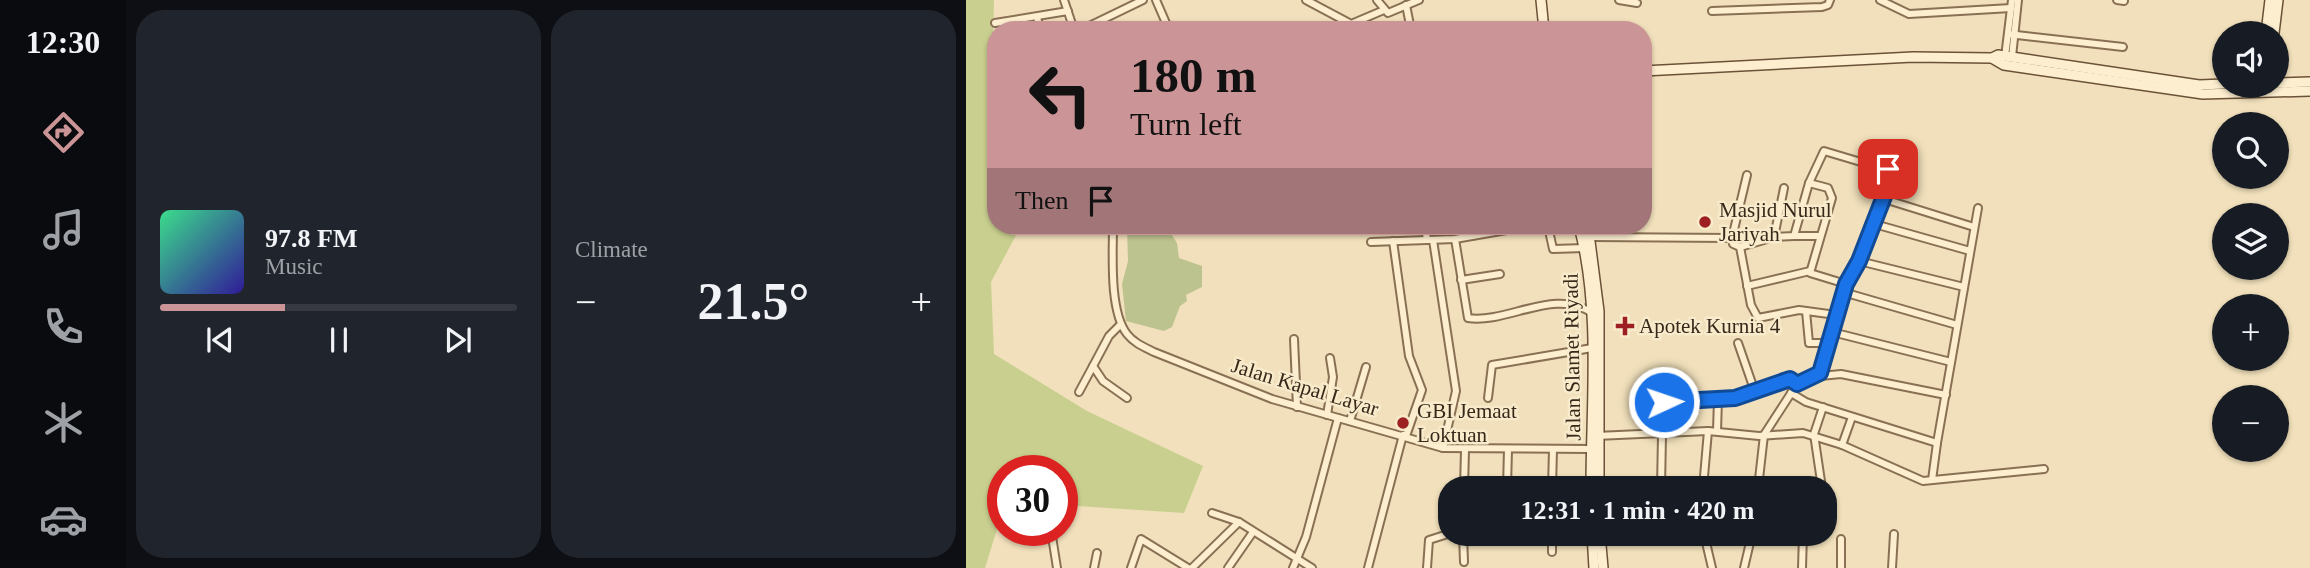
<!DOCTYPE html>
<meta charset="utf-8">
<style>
:root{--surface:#171b24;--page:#20242c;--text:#f1f3f6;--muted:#9ea1a6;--line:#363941;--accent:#cb9496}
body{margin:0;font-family:"Times New Roman",serif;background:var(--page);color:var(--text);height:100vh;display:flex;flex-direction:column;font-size:26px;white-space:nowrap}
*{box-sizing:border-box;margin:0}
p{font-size:23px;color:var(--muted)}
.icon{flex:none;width:38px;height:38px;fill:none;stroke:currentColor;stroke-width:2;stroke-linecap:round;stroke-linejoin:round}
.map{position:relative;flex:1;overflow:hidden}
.sheet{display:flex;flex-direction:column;gap:10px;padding:10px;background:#0d0f14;width:840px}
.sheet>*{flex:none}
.top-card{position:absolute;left:21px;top:21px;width:665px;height:214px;border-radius:28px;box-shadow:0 2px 5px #0004;background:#cb9496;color:#111;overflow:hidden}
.fabs{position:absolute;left:1246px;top:21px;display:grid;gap:14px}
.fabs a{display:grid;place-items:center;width:77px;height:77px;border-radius:50%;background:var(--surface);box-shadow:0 2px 5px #0004;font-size:35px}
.speed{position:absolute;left:21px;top:455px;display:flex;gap:14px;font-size:35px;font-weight:700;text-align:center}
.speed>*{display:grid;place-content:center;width:91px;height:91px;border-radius:50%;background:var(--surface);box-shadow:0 2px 5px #0004;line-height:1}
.speed .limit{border:10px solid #d22;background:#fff;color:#111}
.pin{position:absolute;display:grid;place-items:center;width:60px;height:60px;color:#fff;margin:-30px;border-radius:14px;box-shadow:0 4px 10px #0006}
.me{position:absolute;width:77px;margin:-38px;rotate:87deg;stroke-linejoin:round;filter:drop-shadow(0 0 5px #0008)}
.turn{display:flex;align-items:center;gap:24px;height:147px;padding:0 28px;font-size:32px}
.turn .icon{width:91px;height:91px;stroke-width:2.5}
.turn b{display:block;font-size:49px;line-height:60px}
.then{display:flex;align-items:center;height:66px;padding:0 28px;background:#0003;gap:14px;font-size:26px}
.big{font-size:52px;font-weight:600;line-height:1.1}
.sheet .tile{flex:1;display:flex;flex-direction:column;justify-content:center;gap:10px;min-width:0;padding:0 24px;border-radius:28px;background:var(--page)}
.song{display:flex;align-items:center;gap:21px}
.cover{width:84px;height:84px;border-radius:10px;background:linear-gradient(135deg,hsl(150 70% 55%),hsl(250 70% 35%))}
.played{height:7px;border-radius:4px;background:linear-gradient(90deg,var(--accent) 35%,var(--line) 35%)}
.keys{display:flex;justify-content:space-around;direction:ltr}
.heat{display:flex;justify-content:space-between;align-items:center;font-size:38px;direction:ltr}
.sheet .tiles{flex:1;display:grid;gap:10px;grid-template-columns:repeat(2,1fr)}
.trip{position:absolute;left:472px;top:476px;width:399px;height:70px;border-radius:28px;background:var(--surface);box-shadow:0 2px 5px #0004;font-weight:600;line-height:70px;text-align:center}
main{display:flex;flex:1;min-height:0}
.menu{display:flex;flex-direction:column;width:126px;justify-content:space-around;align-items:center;background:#090b0e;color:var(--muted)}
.menu .icon{width:49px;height:49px}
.menu .on{color:var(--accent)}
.menu b{font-size:32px;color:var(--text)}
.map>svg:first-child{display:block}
.green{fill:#c9d08f}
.cemetery{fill:#bdc38f}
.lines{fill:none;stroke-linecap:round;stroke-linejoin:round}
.street-casing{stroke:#897054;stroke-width:10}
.secondary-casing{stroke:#6b5137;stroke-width:12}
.street{stroke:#fceecf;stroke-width:6}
.secondary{stroke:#fceecf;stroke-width:9}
.route-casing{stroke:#114b97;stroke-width:18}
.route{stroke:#1a73e8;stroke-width:12}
.poi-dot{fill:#9d1f21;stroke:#f8ebcb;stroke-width:2.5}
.labels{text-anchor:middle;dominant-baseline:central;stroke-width:5;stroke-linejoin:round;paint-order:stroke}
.poi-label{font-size:21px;fill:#37281a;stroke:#f8ebcb;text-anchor:start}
.street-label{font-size:21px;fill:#37281a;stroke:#f8ebcb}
</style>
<main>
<nav class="menu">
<b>12:30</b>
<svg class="icon on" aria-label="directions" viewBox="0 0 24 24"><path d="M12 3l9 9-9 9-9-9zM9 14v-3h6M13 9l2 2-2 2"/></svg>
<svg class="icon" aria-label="music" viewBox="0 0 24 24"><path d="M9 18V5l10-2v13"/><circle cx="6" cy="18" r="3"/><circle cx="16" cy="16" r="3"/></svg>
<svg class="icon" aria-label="phone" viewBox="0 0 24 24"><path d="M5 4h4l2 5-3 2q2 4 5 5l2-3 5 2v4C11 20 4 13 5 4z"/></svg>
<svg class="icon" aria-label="climate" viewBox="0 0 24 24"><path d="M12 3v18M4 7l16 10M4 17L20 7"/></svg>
<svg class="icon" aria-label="car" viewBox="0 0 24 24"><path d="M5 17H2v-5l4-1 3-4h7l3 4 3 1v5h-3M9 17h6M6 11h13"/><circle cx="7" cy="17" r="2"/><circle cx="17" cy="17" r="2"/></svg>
</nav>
<section class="sheet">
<div class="tiles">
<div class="tile">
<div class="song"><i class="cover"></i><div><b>97.8 FM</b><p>Music</p></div></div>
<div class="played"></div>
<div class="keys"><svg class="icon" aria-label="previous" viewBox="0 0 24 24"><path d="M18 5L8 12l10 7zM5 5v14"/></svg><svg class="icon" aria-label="pause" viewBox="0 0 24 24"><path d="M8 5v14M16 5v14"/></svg><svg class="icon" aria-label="next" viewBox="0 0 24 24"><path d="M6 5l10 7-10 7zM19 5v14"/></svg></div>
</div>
<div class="tile"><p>Climate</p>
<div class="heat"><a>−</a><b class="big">21.5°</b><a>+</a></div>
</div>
</div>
</section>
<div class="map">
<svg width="1344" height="568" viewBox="0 0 1344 568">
<rect width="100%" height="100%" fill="#f1e0bb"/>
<path class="green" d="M0,0h28l-4,141 6,6v79h25l-30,56 3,72 93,57 116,55 -19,47 -122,-8v-34h-59v39l-18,58h-19z"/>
<path class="cemetery" d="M200,226l11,17 2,15 23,8v21l-16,8 1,6 -7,5 -8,21 -8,4 -38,-10 -4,-37 6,-23 -1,-32z"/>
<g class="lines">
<defs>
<g id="street">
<path d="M98,0l10,30"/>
<path d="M190,0l13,30"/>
<path d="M340,0l45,24 33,-14"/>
<path d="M411,0l11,13 31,-13"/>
<path d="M653,0l18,3"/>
<path d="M914,0l29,14 102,-6"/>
<path d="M1151,0l7,1"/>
<path d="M440,5l5,25"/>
<path d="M746,11l110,-4 6,-2 2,-5"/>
<path d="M71,17l3,13"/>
<path d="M29,23l73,-12"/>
<path d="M115,30l62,-30"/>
<path d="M1042,34l115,13"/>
<path d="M1039,57l7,-57"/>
<path d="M1046,57l6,-57"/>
<path d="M26,127l4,-1"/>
<path d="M781,175l-15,63 1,6 7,3 34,-10 20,-1 15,-53 15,-32 67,20 -32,90 -13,23 -26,89"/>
<path d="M843,183l19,5 4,10 -22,75 36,11"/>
<path d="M915,198l93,29"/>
<path d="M905,223l99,28"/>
<path d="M147,226c0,28 -4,85 14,108 7,9 17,13 27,18l118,47 171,49 148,1"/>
<path d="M459,226l2,14"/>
<path d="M582,226l5,23 32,-1"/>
<path d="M828,236h26"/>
<path d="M625,237l141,1"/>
<path d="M808,237l10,-49"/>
<path d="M489,239l13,79c39,6 87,-31 124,-5"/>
<path d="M467,240l23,151 -13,57"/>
<path d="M427,241l16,115 13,34 -16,46"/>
<path d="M405,242l84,-3 75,-13"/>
<path d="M774,247l11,58 7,13 41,-8 37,5"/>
<path d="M893,261l105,26"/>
<path d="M495,280l39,-6"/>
<path d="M781,286l63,-15"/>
<path d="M877,292l114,33"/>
<path d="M840,311l3,32h19"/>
<path d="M155,324l-12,12 -16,30 10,15 24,17"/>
<path d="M866,332l119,30"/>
<path d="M328,339l3,68"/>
<path d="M772,343l17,49"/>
<path d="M113,392l14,-26"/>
<path d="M825,393l15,9 131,41 -5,37"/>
<path d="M522,398l4,-33 100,-17"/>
<path d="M698,402l66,-3 60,-21 7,6"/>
<path d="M361,415l6,-38 -3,-19"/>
<path d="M384,421l16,-54"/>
<path d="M751,431l1,-32"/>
<path d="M630,436l112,-5 51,5 44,-3 39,12 81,36 121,-12"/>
<path d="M971,443l41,-235"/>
<path d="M876,445l10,-28"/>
<path d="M498,488l1,-38"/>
<path d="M541,488l1,-39"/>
<path d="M586,488l1,-39"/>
<path d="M695,488l1,-53"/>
<path d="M737,488l5,-57"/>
<path d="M792,488l6,-53 33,-51 13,-7 31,-3 105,21"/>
<path d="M856,488l-8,-54 9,-27"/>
<path d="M246,513l27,9"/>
<path d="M85,530l6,38"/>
<path d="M497,534l1,28"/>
<path d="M586,534v18"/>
<path d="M738,534l8,34"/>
<path d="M538,540v-6"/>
<path d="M128,568l3,-15"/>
<path d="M165,568l10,-29 47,29"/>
<path d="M226,568l47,-46 73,46"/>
<path d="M262,568l25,-36"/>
<path d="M327,568l13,-31 32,-119"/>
<path d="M402,568l35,-133"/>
<path d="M461,568l2,-28 22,-7"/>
<path d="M778,568l8,-34"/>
<path d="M836,568l1,-34"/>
<path d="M875,568v-29"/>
<path d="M926,568l2,-34"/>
</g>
<g id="secondary">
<path d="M575,0l3,30"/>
<path d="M1300,33l4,-33"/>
<path d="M1308,33l4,-33"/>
<path d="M1026,58l12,7 199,29 107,-3"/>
<path d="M677,71l270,-14 79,1 6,-3 201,30 25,-1"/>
<path d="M1311,83l33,-1"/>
<path d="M613,226c22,84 12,176 12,262"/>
<path d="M622,226l11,85v177"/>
<path d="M626,534l2,34"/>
<path d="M634,534l3,34"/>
</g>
</defs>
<use href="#street" class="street-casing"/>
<use href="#secondary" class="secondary-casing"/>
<use href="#street" class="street"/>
<use href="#secondary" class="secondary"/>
</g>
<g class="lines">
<defs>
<path id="route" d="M698,402l71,-4 55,-19 7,5 23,-11 26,-89 13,-23 33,-85 -4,-7"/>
</defs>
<use href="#route" class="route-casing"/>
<use href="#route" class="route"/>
</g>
<g class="poi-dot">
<circle cx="739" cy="222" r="7"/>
<path d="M655.5 315.5h7v7h7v7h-7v7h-7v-7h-7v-7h7z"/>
<circle cx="437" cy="423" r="7"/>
</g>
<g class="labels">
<g class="poi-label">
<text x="753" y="210">Masjid Nurul<tspan x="753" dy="24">Jariyah</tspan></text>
<text x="673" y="326">Apotek Kurnia 4</text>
<text x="451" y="411">GBI Jemaat<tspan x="451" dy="24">Loktuan</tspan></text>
</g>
<g class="street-label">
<text transform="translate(606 357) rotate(-91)">Jalan Slamet Riyadi</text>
<text transform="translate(339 387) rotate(17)">Jalan Kapal Layar</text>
</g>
</g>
</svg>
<div class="fabs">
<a><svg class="icon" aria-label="sound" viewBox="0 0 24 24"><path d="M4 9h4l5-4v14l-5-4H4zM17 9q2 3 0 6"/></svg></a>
<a><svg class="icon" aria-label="search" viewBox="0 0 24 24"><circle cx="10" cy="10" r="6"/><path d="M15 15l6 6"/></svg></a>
<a><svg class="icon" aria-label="layers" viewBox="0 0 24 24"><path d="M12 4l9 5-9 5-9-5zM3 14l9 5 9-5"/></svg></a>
<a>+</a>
<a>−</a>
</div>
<div class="speed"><div class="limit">30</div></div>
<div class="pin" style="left:922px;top:169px;background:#d93025"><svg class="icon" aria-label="arrive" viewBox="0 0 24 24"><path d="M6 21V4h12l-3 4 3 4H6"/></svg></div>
<svg class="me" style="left:698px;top:402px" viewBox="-20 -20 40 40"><circle r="17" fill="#1a73e8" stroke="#fff" stroke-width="3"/><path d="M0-11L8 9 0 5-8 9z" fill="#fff"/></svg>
<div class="trip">12:31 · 1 min · 420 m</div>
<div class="top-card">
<div class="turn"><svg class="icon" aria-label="left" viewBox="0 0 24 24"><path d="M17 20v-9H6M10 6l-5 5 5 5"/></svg><div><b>180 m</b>Turn left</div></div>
<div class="then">Then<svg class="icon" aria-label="arrive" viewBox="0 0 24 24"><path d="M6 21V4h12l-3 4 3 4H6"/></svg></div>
</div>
</div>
</main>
